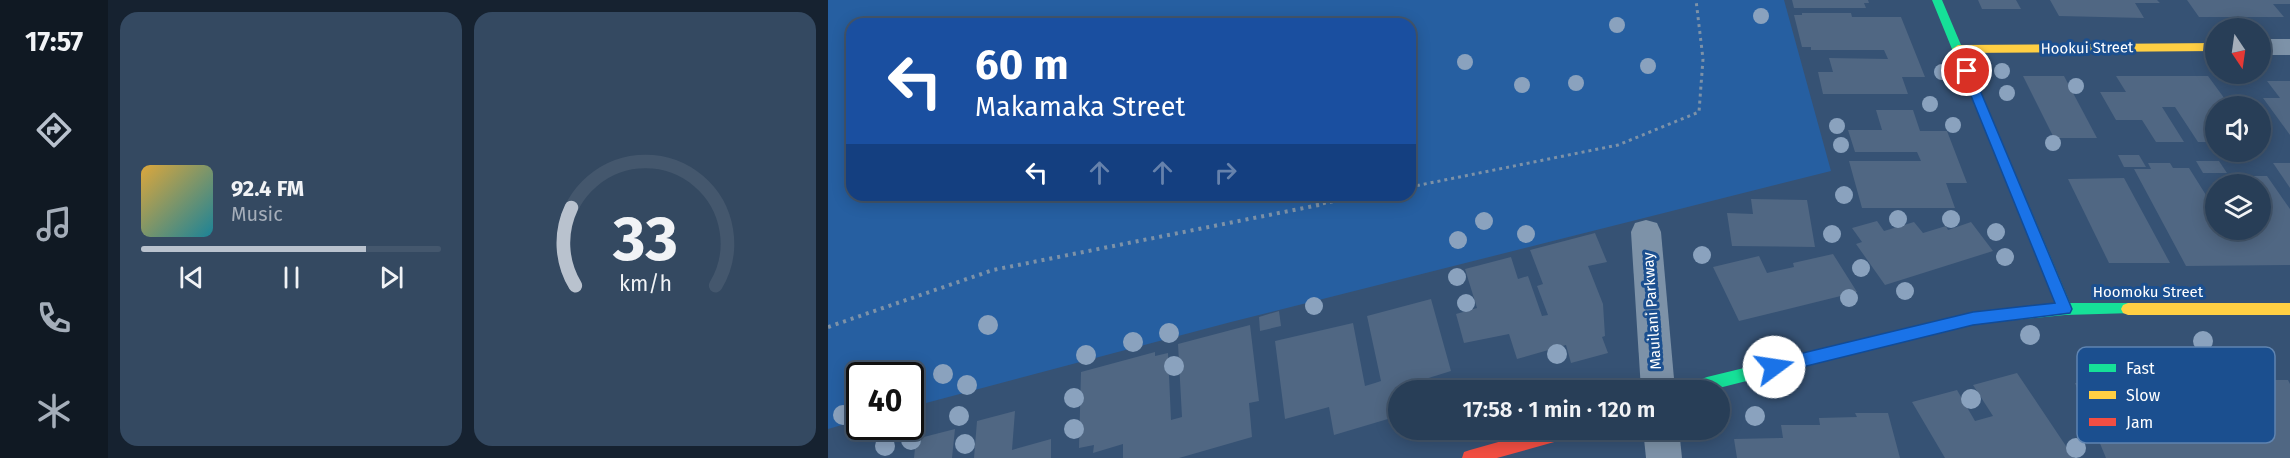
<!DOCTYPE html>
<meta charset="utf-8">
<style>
:root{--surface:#283e57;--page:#344961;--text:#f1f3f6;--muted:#a5aeba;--line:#44576d;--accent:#b9c2ce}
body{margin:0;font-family:"Fira Sans",sans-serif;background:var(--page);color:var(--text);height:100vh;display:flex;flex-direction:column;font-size:22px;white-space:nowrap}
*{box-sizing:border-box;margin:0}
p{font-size:20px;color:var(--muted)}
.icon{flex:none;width:33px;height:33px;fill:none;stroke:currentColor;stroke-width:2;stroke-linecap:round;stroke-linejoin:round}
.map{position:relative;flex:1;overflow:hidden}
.drawer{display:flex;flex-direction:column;gap:12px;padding:12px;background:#162230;width:720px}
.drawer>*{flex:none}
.guide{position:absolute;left:18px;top:18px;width:570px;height:183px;border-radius:18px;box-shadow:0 3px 15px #0003,0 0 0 2px var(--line);background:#1a4fa0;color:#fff;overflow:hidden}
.needle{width:39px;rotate:167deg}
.tools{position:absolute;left:1377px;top:18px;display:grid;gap:12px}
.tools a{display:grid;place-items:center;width:66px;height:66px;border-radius:50%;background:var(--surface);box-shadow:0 3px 15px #0003,0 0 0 2px var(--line);font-size:30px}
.speed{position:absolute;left:18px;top:362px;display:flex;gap:12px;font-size:30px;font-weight:700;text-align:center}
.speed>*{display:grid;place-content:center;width:78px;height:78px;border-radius:50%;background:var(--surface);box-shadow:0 3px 15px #0003,0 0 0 2px var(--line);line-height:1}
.speed .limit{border:3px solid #111;border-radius:9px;background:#fff;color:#111}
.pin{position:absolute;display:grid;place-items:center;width:51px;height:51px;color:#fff;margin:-26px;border:3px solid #fff;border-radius:50%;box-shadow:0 2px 6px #0007}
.me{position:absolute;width:66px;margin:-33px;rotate:76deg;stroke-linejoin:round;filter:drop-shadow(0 0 4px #0008)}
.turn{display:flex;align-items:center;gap:21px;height:126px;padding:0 30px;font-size:27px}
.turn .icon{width:78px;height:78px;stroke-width:2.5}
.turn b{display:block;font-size:42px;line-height:51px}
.lanes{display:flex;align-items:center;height:57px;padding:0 30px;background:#0003;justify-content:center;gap:30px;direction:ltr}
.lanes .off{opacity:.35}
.drawer .widget{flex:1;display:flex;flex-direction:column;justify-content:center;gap:9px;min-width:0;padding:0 21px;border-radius:18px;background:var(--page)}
.drawer .dial{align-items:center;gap:0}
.dial svg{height:156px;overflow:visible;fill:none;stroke:var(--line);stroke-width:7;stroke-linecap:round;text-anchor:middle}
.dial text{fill:var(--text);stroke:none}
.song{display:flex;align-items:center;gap:18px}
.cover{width:72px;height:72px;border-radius:9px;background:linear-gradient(135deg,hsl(40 70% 55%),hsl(190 70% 35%))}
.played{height:6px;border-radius:3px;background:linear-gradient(90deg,var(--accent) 75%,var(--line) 75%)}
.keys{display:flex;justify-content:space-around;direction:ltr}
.drawer .tiles{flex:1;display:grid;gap:12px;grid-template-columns:repeat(2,1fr)}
.trip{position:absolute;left:560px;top:380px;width:342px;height:60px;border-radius:30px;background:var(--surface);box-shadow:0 3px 15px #0003,0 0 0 2px var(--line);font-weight:600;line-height:60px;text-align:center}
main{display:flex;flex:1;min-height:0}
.dock{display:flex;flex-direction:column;width:108px;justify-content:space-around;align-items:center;background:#101923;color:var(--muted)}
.dock .icon{width:42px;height:42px}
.dock .current{color:var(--accent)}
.dock b{font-size:27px;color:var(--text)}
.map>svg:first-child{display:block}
.green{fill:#265fa1;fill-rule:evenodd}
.building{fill:#506783}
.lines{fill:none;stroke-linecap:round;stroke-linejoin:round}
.path-far1{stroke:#7d92a8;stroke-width:3;stroke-dasharray:3 4;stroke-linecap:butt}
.path{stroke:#7d92a8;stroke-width:4;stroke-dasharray:3 5;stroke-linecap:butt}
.street{fill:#7d92a8;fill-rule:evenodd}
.fast{fill:#16e098;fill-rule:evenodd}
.slow{fill:#ffcf43;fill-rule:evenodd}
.jam{fill:#f24e42;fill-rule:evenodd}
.tree{fill:#8aa2be}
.route{fill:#1a73e8;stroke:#114b97;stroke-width:1.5}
.labels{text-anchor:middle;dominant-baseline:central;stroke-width:6;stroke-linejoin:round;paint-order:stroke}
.street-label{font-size:15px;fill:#fff;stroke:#1b4f8f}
.key{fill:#1b4f8f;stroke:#5f84b1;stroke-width:1.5}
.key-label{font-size:16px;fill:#fff}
</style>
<main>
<nav class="dock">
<b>17:57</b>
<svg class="icon current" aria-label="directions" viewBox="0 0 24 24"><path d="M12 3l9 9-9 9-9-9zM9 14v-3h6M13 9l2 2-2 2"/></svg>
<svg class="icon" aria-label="music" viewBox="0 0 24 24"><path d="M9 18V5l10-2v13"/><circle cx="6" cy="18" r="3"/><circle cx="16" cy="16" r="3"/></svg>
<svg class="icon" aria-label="phone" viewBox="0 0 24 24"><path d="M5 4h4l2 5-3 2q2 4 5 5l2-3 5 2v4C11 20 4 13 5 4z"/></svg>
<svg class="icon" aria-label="climate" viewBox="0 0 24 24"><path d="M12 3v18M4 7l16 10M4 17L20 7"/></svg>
</nav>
<section class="drawer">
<div class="tiles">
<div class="widget">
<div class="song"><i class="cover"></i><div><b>92.4 FM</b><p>Music</p></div></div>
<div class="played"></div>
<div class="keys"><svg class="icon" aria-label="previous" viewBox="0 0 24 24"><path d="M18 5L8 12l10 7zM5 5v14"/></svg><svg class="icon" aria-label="pause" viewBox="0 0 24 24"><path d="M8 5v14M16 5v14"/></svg><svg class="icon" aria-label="next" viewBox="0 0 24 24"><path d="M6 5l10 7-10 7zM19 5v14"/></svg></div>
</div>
<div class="widget dial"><svg viewBox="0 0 100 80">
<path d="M14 69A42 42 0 1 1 86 69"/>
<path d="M14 69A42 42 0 0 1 12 29" stroke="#b9c2ce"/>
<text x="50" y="56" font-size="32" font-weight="700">33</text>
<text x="50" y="72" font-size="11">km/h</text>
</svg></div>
</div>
</section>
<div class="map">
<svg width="1462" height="458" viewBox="0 0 1462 458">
<rect width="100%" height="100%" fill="#365274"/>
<path class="green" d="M0,0h956l47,171 -600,151 -320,85 -1,-32h-50l-1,45 -31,9zM24,24h558v171h-558z"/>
<g class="building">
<path d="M964,0h76l1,3h-5l2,5h-72z"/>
<path d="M1150,0h38l5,9h-39z"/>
<path d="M1222,0h107l3,3h-25l9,15 -85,-2z"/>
<path d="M1359,0h103v4h-17l11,13h-85z"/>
<path d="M974,13h49l1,4h49l24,60h-23l6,17h-85l-5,-22h15l-4,-14 59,1 -4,-9h-73v-3h-9l-8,-32h8z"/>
<path d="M1195,76h41l33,62h-43z"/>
<path d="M1288,76h92l22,30h-14v13h-3l3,4v19h-18l-23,-35h-13l22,35h-28l-14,-22h-26l-16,-28h26z"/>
<path d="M1439,81h23v54l-27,-37h17z"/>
<path d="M1048,110h37l7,21h27l20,52h-21l9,25h-93l-13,-47h72l-4,-9h-62l-7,-22h34z"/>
<path d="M1290,155h21l7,12h-22z"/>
<path d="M1368,161h23l8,12h-24z"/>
<path d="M1320,163h22l3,5h16l27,43v19h44v-46h-45l-2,-2h24l-4,-6h34l23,33v56l-104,1 -52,-97h17z"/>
<path d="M1445,163h17v25z"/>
<path d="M1296,178l46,85h-61l-41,-84z"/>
<path d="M923,199l56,1 8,47 -83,-1 -5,-33 26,1z"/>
<path d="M1049,221l7,10 30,-9 9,11 23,-7 2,4 23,-8 22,29 -108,34 -29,-41 6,-2 -10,-14z"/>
<path d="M767,233l12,29 -19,4 15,38 2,32 -3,1 6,16 -37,10 -5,-18 -49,14 -8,-25 -45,9 -8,-29 21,-6 -12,-39 46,-12 7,22 10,-3 14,40 6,-1 -11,-29 6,-2 -13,-34z"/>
<path d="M1005,254l24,38 -118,29 -26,-54 46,-11 8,17 27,-6 -1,-4z"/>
<path d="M603,299l20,72 -32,10 2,9h-23v26l-64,19 -5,-28 -44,12 -10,-78 78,-18 12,63 10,-3 6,-2 -14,-65z"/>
<path d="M451,311l2,15 -21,5 -1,-14z"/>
<path d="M422,325l9,76 -10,2 3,34 -73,21h-56v-14l-30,9 1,-8 -15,3 2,-76 74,-20v4l13,-3 3,67 11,-3 -4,-73z"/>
<path d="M1189,373l57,85h-129l-33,-56 45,-12 18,31 18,-5 -20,-31z"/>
<path d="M1410,380h50l2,4v74h-184l-31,-75 47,1 2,5h43l-3,-6h37l10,19h35l6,11h4z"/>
<path d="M187,411l-3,39 39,-11v19h-77l3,-37z"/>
<path d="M1027,413h33l12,45h-163l-3,-19 49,-1 -2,-13h39l-1,-7 38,-1z"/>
<path d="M127,429l-3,29h-38l2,-19z"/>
</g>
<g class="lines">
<g class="path-far1">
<path d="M582,187l208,-42 81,-33 4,-53 -7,-59"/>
<path d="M488,205l52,-10"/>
</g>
<path class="path" d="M0,327l165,-57 331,-66"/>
<g class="street">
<rect x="1432" y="39" width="30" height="16"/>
<path d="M818,220l11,3 4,9 14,158h-34l-10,-158 4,-9z"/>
<path d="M815,429h36l3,29h-36z"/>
</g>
<path class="fast" d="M1104,0h10l128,303h58l5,2 2,4 -2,4 -68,2 -92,9 -262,66h-27l3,-5 20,-8 266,-65 83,-8z"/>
<g class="slow">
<path d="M1388,43v8l-258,2 -6,-4 6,-4z"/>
<path d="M1300,303h162v12h-162l-5,-2 -2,-4 2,-4z"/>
</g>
<path class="jam" d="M717,429h35l-2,5 -6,3 -75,21h-35l2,-6 6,-2z"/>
</g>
<g class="tree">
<circle cx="933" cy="16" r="8"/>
<circle cx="789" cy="25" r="8"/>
<circle cx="637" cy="62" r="8"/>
<circle cx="820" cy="66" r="8"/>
<circle cx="1174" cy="71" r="8"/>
<circle cx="1114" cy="72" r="8"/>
<circle cx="748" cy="83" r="8"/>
<circle cx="694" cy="85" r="8"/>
<circle cx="1248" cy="86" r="8"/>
<circle cx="1179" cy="93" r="8"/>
<circle cx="1102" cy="104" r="8"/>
<circle cx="1125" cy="125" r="8"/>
<circle cx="1009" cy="126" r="8"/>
<circle cx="1225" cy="143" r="8"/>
<circle cx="1013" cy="145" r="8"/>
<circle cx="1016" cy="195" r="9"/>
<circle cx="1070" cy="219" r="9"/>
<circle cx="1123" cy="219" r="9"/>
<circle cx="656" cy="221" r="9"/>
<circle cx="1168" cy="232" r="9"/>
<circle cx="698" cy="234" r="9"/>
<circle cx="1004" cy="234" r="9"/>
<circle cx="630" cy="240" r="9"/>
<circle cx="874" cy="255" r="9"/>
<circle cx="1177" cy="257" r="9"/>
<circle cx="1033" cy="268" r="9"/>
<circle cx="629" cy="277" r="9"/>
<circle cx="1077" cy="291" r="9"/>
<circle cx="1021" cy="298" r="9"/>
<circle cx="638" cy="303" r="9"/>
<circle cx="486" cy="306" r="9"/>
<circle cx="160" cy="325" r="10"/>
<circle cx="341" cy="333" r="10"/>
<circle cx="1202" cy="335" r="10"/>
<circle cx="1375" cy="341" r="10"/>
<circle cx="305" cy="342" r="10"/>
<circle cx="729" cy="354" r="10"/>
<circle cx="258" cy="355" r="10"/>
<circle cx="346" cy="366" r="10"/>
<circle cx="115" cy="374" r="10"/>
<circle cx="139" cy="385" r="10"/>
<circle cx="246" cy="398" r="10"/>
<circle cx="1143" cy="399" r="10"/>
<circle cx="15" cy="415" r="10"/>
<circle cx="131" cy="416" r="10"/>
<circle cx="927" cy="416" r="10"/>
<circle cx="246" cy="429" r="10"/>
<circle cx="83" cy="440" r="10"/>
<circle cx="137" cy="444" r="10"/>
<circle cx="57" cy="446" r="10"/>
<circle cx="1248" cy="448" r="10"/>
</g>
<path class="route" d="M1139,67l5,4 100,238 -2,4 -97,12 -199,49 -6,-2 -2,-5 2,-5 6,-2 199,-48 82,-9 -94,-232z"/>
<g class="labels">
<g class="street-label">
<text transform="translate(1259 48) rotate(-1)">Hookui Street</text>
<text x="1320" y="292">Hoomoku Street</text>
<text transform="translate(824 311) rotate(-94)">Mauilani Parkway</text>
</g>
</g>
<rect x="1249" y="347" width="198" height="96" rx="9" class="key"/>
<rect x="1261" y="364" width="27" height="8" fill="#16e098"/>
<rect x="1261" y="391" width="27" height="8" fill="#ffcf43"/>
<rect x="1261" y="418" width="27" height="8" fill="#f24e42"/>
<g class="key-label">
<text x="1298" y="374">Fast</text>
<text x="1298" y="401">Slow</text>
<text x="1298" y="428">Jam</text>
</g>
</svg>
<div class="tools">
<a><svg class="needle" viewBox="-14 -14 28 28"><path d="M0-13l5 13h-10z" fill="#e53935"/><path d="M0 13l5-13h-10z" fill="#a5aeba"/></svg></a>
<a><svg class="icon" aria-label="sound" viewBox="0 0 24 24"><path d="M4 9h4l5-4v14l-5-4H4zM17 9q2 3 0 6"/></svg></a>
<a><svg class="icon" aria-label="layers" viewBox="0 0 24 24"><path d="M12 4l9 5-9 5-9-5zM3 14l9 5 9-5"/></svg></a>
</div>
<div class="speed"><div class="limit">40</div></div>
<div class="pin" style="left:1139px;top:71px;background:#d93025"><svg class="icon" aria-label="arrive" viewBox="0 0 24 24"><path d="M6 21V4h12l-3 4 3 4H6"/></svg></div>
<svg class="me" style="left:946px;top:367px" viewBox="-20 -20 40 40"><circle r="19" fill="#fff"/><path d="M0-13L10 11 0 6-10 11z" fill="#1a73e8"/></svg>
<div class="trip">17:58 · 1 min · 120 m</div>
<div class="guide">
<div class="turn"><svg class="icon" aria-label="left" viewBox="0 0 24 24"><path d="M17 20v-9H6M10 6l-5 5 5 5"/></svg><div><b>60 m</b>Makamaka Street</div></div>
<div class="lanes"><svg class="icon" aria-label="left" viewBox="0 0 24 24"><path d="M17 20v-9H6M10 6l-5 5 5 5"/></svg><svg class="icon off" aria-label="ahead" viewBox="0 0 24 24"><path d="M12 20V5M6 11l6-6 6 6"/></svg><svg class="icon off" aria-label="ahead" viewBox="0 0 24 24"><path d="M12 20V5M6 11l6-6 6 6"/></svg><svg class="icon off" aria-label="right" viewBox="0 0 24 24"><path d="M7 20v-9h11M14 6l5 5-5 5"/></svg></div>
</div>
</div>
</main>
